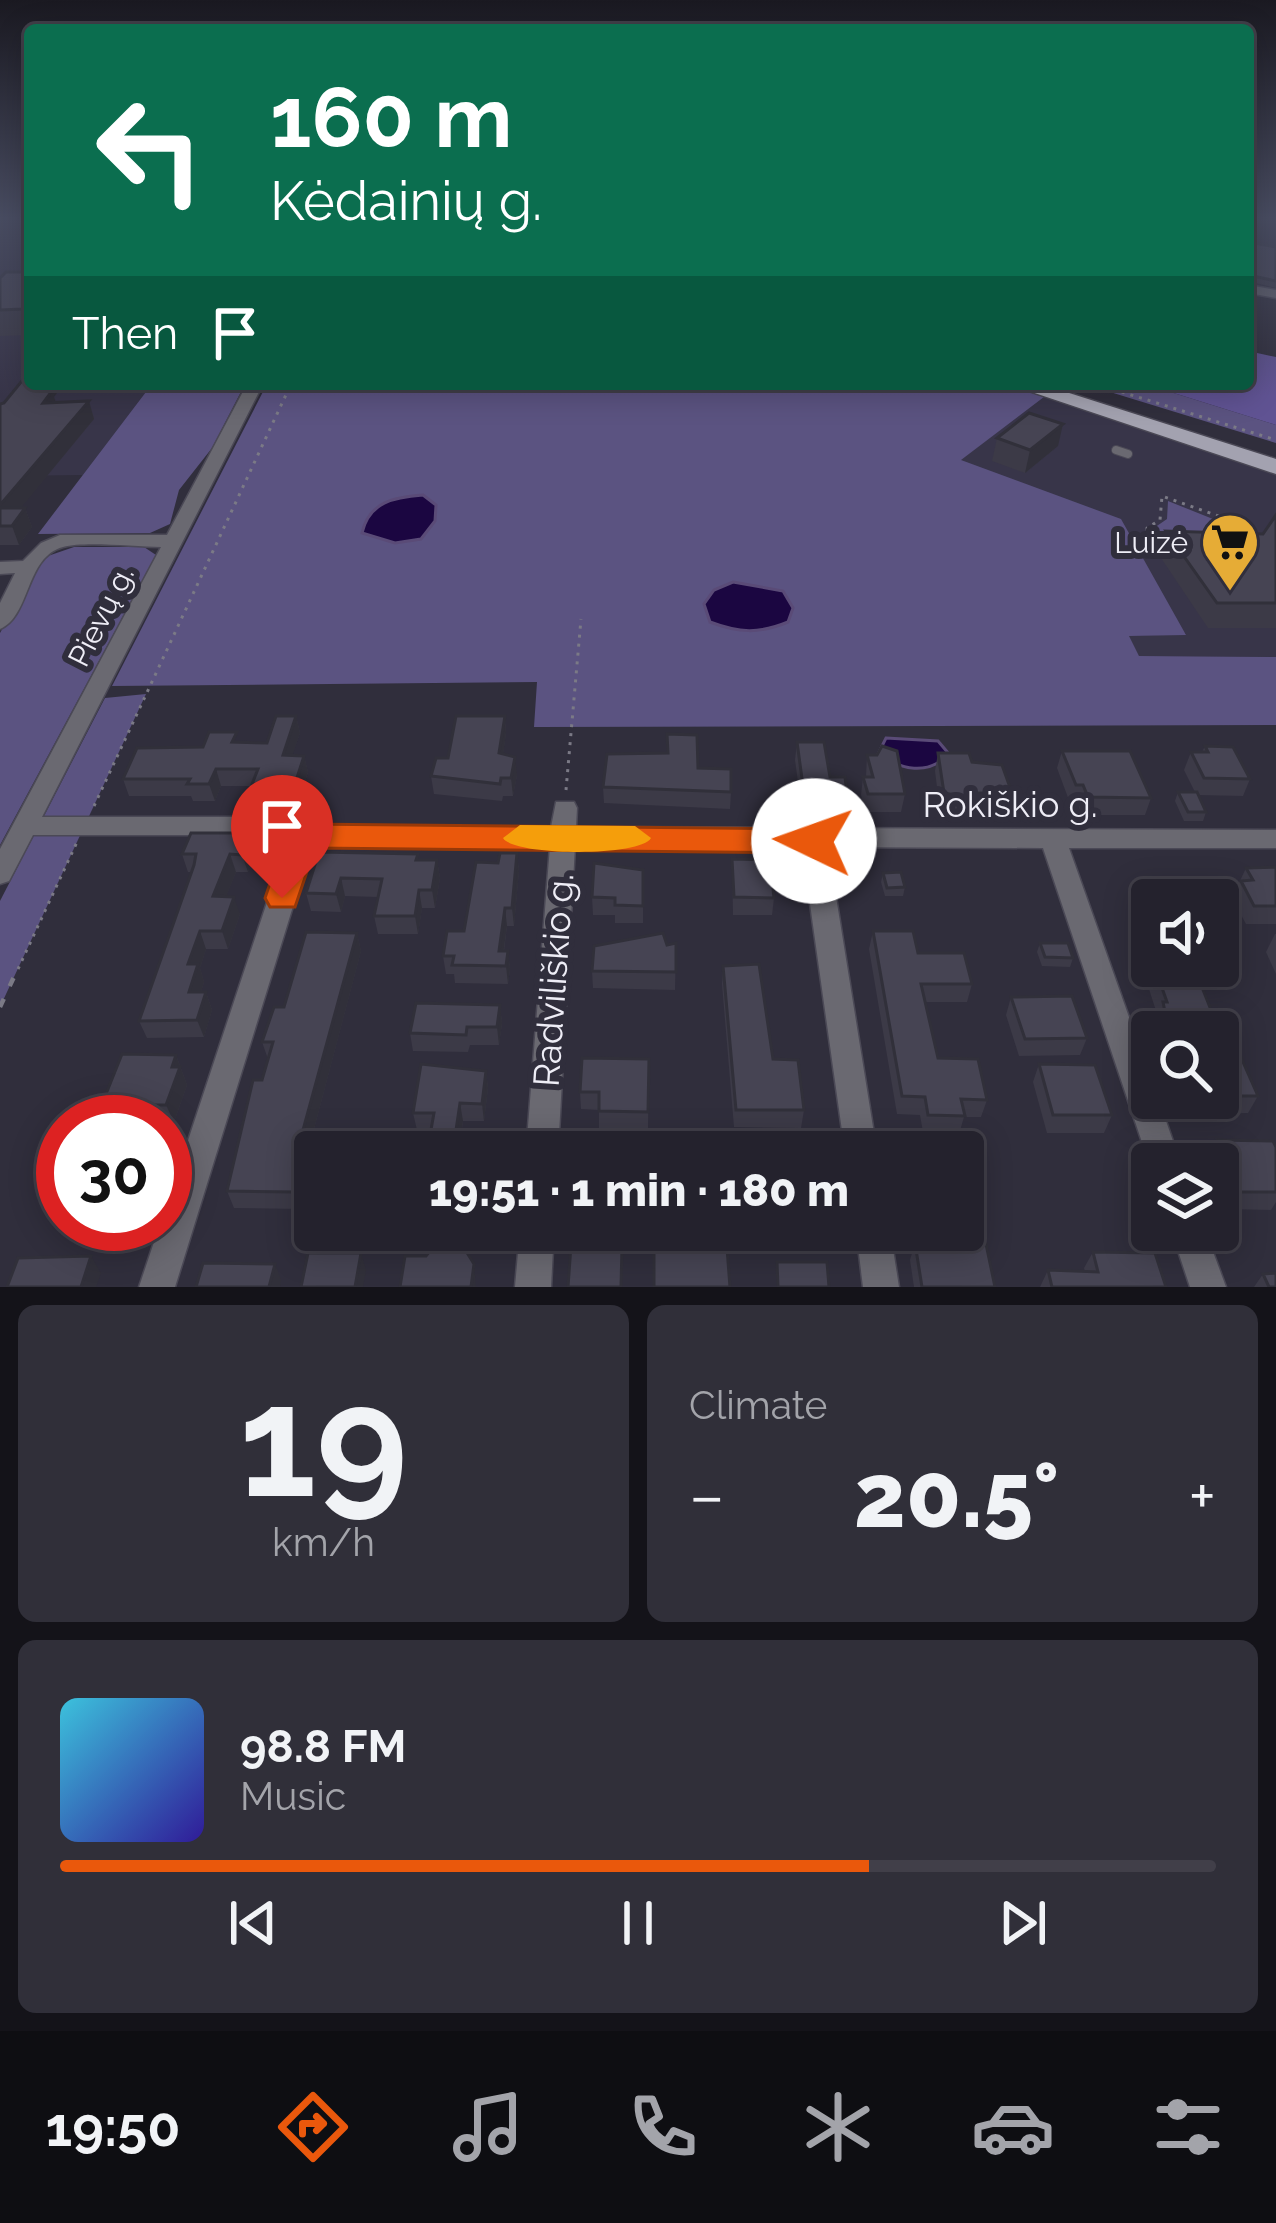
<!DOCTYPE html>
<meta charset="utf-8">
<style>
:root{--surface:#24222d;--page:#302f39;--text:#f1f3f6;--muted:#a3a4aa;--line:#413f49;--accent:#ea580c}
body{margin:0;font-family:Raleway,sans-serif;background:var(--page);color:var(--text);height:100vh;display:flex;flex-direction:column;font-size:45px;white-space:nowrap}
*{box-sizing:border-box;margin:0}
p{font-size:39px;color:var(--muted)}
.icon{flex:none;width:66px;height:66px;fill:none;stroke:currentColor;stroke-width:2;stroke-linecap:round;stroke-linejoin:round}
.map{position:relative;height:1287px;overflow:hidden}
.sheet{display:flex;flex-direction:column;gap:18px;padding:18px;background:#141319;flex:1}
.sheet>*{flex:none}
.hud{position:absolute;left:24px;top:24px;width:1230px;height:366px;border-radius:12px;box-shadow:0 6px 30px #0003,0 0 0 3px var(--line);background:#0b6e4f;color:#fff;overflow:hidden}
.buttons{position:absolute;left:1131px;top:879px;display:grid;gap:24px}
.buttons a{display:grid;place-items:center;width:108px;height:108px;border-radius:12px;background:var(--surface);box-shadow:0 6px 30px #0003,0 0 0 3px var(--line);font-size:60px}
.speed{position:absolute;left:36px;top:1095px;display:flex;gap:24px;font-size:60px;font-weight:700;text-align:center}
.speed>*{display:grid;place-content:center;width:156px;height:156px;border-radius:50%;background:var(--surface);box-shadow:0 6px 30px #0003,0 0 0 3px var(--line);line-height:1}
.speed .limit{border:18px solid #d22;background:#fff;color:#111}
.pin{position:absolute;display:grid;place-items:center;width:102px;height:102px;color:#fff;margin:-123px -51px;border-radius:50% 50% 50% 0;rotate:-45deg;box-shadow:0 0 12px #0007}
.pin .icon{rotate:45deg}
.me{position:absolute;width:132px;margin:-66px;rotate:273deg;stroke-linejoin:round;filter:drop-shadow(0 0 9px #0008)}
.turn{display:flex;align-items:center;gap:42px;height:252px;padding:0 48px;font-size:54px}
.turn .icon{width:156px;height:156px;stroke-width:2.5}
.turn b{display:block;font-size:84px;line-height:102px}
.then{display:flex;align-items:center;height:114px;padding:0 48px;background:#0003;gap:24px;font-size:45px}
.big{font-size:90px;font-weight:800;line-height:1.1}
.sheet .tile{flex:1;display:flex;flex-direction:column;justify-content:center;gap:18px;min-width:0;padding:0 42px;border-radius:18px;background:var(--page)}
.sheet .dial{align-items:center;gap:0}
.dial b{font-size:156px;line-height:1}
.song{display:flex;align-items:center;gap:36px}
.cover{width:144px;height:144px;border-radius:18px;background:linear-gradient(135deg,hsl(190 70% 55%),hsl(250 70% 35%))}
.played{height:12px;border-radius:6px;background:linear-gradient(90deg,var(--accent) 70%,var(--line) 70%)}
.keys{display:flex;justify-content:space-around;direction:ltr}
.heat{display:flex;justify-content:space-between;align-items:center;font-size:66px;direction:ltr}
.sheet .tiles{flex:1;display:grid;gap:18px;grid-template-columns:1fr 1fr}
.tile:last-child{grid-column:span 2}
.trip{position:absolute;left:294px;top:1131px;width:690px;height:120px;border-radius:12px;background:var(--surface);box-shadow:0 6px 30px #0003,0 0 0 3px var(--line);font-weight:800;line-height:120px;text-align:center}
.menu{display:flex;height:192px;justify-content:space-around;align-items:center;background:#0e0e12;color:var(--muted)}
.menu .icon{width:84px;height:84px}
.menu .on{color:var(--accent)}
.menu b{font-size:54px;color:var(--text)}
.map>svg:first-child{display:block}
.built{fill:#383549}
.green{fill:#5b5381}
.forest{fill:#605393}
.water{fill:#1b0641;stroke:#5a4b77;stroke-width:3}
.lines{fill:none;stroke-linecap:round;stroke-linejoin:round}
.lane-casing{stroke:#4b4956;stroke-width:10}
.street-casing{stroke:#4b4956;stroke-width:3}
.primary-casing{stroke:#4b4956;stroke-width:3}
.path-far1{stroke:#7b7a86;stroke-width:3;stroke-dasharray:3 6;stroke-linecap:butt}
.path{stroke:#7b7a86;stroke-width:4.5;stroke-dasharray:9 14;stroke-linecap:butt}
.lane{stroke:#6a6971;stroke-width:8}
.street{fill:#6a6971;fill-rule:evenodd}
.primary{fill:#a3a2b0;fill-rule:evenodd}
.wall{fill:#3c3a47}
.shaded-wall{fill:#31303a}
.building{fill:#464453;stroke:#31303a;stroke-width:3}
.route{fill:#ea580c;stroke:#983908;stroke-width:3}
.slow{fill:#f59e0b}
.labels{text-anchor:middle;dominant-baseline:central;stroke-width:12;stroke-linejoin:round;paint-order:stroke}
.poi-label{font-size:30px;fill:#eeedf6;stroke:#302e3c;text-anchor:end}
.street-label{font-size:30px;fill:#eeedf6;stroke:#302e3c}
.near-street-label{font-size:36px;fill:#eeedf6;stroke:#302e3c}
</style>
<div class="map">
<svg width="1276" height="1287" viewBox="0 0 1276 1287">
<rect width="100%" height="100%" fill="#302e3c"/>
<g class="built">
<path d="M0,216h30v168h122l-69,91 -83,1z"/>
<path d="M1044,397l232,78v182l-137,-1 -11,-20 58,-2 -226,-174z"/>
</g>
<g class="green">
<path d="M152,384h93l-33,64 -33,42 -9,34 -20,9 -112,1z"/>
<path d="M267,384h738l39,13 -83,63 160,59 65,116 -57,1 10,20 137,1v68l-742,2 3,-45 -425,4z"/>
<path d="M1084,384h61l131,41v18z"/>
<path d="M1168,501l70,28c-21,21 -54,14 -83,14l-4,-13 16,-11z"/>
<path d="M74,547h70l12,8 -156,290v-212l42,-75z"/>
<path d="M146,694l-146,313v-106l105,-203z"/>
</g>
<path class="forest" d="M1248,351l28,6v68l-131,-41h103z"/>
<g class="water">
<path d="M423,495l13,10 -1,16 -14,18 -26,4 -33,-10c7,-31 32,-36 61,-38z"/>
<path d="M733,582l50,9 10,17 -5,14c-29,12 -49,11 -78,0l-6,-18 10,-14z"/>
<path d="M886,738l52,3 11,13c-21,22 -48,16 -71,0z"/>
</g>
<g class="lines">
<defs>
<g id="lane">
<path d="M1071,387l4,-3"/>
<path d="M1116,450l12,4"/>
</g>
<g id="street">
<path d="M1248,285l28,5v8l-28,-5z"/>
<path d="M247,384h16l-221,433h245l20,10h244l5,-25h18l3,6 -1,19 700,3v18h-207l83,234v16h6l23,66h-29v8l-109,-324 -215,-1 49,305h-32l-43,-305 -227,-1 -17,306h-32l24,-306 -238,-1 -137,442h-36l21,-63h5v-14l123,-371 -6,-4h-249l-24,46 -9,3v-35l161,-302c-25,0 -76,-6 -98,0 -38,10 -32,69 -63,82v-26l15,-30 -15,1v-12l23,-1 18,-18 19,-8h107z"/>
<path d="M520,1230h34l-3,57h-36z"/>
<path d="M856,1230h34l9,57h-36z"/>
<path d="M1171,1230h34l21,57h-36z"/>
</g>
<path id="primary" d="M1008,384h33l235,75v15z"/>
</defs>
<use href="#lane" class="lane-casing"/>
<use href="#street" class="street-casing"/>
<use href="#primary" class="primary-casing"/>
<g class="path-far1">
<path d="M986,384l15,5"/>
<path d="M1096,384l180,56"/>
<path d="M1241,533l6,-10"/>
<path d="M1164,545l-15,-3 -2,-14 13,-8 2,-24 85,30"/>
<path d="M566,790l15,-171"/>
<path d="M94,806l197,-422"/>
<path d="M18,969l59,-127"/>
</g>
<path class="path" d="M0,1007l19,-41"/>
<use href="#lane" class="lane"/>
<use href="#street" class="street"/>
<use href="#primary" class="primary"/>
</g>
<g class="wall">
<path d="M1248,242l28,5v41l-28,-7z"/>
<path d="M30,272v63l-30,1v-58z"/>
<path d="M30,357v27l24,13 2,5 33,-1 5,18 -74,89h5l7,19 -13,18h-19v-141l4,-1 25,-30 -4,-11z"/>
<path d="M997,438l61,8 -33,27 -33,-12z"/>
<path d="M1276,515v113h-68l-49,-73 7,-24 97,3z"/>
<path d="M296,716l4,17 -8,22 12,1 4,16 -9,29h-42l-4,-15h-32l-6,15h-22l-2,-5h-62l-6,-17 80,-32 37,-5 27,1z"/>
<path d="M505,716l1,17 -3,21 14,21 -4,21h-10l-1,5 -68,-7 -3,-18 17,-18z"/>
<path d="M797,742l33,35 18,26 -2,18h-24l-3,-17h-18l-6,-44z"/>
<path d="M1205,746l45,33 -7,17 -45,-1 8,17 -3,9h-19l-9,-20 3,-9h17l-11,-22 7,-18h11z"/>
<path d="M1062,751l89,47 -6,17h-63l-5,-12h-7l-13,-35z"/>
<path d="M938,753l34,9 40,31 -5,17h-33l-1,6 -33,-5 -5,-40z"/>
<path d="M867,755l38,39 -4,18h-36l-4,-17 2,-18h3z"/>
<path d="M698,768l33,24 -1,17 -126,-6 -1,-16z"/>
<path d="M250,833l5,18 -7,21h-12l-10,24 14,18 -12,35h-22l-6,19 4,14 -3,10h5l6,18 -8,27 -57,1 -8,-17 52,-149h-3l-6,-18z"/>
<path d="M319,852l100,8h18l3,18 -5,30h-13l-4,26h-40l-4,-18 4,-19 -33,-1 -4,16 -30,-1 -5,-18z"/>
<path d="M517,853l2,18 -5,55h-7l-3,25h4l2,18 -2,15 -53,-1 -1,-9h-8l-3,-18 21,-25 34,-68z"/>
<path d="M732,859l42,39 -2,17h-39z"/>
<path d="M1276,867v57h-30l-14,-26 14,-30z"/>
<path d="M643,870v53h-28v-8h-22l-1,-18z"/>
<path d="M883,873l22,14 -2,9h-18l-4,-14z"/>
<path d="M873,931l45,22 54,31 -5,18h-42l13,56 49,42 -6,17h-17l-5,17 -36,-2 -3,-17 -23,-1 -28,-165z"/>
<path d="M357,933l4,18 -52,197 3,10 -11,51 -67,-1 -7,-17 41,-132 -6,-17 22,-35z"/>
<path d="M1275,934h1v40l-10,-22z"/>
<path d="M676,943l-1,47 -82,-2 -1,-17z"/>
<path d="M1040,943l33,15 -3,9 -28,-1 -5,-14z"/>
<path d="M1140,944l65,28 -5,11 28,70 30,43 -10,17 -52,1 -6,-16h28v-66h-61l-2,-12 2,-6 -8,-25h-7l-9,-27z"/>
<path d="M723,966l50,93 31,51 -3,18 -67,-1 -12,-143z"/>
<path d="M1011,997l76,41 -7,17 -61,1 -13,-41z"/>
<path d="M500,1005l2,18 -3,22h-29l-2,7 -55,-1 -3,-18z"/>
<path d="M176,1055l11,30 -13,37h-70l3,-8 -5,-10z"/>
<path d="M649,1059l-1,70 -49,-1v-18l-18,-1 -1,-17z"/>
<path d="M1039,1064l73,51 -8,18h-57l-14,-51z"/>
<path d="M486,1071l2,17 -4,33h-21l-2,16h27l2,15h-63l4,-22h-14l-4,-17z"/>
<path d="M1217,1140l59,7v55l-5,8 -44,-1 -9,-25v-20h-8l-2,-7z"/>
<path d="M72,1224h50l-3,11h-41z"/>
<path d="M915,1243l80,44h-81l-4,-27z"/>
<path d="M1093,1252l73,35h-126l8,-17 37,1 -1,-3z"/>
<path d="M1263,1274l13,13h-22z"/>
</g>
<g class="shaded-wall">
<path d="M30,302v29l-7,-22z"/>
<path d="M45,384h19l-10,13 4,11 -9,12 -9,-29z"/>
<path d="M89,401l5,18 -89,108 -5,-13v-9z"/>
<path d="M1063,424l-5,22 -33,27 5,-23z"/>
<path d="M25,508l7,19 -13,18 -7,-19z"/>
<path d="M296,716l4,17 -13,39 -4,-17z"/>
<path d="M505,716l1,17 -5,38 -2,-18z"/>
<path d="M304,756l4,16 -9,29 -4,-17z"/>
<path d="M515,757l2,18 -4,21 -2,-18z"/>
<path d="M216,769l5,17 -6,15 -6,-17z"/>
<path d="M250,833l5,18 -7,21 -6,-17z"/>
<path d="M517,853l2,18 -5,55 -2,-18z"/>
<path d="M230,854l6,18 -17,42 -6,-18z"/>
<path d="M437,860l3,18 -5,30 -3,-18z"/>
<path d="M341,878l4,18 -4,16 -5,-18z"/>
<path d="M419,890l3,18 -4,26 -3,-18z"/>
<path d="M234,897l6,17 -12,35 -6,-18z"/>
<path d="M505,908l2,18 -6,43 -2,-18z"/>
<path d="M200,931l6,18 -6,19 4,14 -8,28 -7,-18 -1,-28z"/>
<path d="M357,933l4,18 -52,197 3,10 -11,51 -6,-17 5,-51z"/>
<path d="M508,951l2,18 -2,15 -2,-18z"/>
<path d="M206,992l6,18 -8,27 -7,-17z"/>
<path d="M500,1005l2,18 -3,22 -2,-18z"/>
<path d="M176,1055l11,30 -13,37 -8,-17 6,-38z"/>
<path d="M486,1071l2,17 -4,33 -2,-17z"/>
<path d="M460,1103l3,18 -5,31 -3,-15z"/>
<path d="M146,1105l8,17h-14z"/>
<path d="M113,1224h9l-3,11z"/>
<path d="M361,1253l5,17 -3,17h-8z"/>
<path d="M91,1256l10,17 -5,14h-15z"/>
<path d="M275,1264l6,16 -1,7h-11z"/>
<path d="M474,1264l2,23h-5z"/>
</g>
<g class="building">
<path d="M1248,242l28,5v34l-28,-6z"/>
<path d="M6,272h24v30l-7,7 -23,1v-32z"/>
<path d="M30,371v13h15l-5,7h12l-9,12 46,-2 -89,104v-101l4,-1z"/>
<path d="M1029,413l34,11 -33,26 -33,-12z"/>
<path d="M0,508h25l-13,18h-12z"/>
<path d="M1276,515v88h-59l-51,-72 97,3z"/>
<path d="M276,716h20l-13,39 21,1 -9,28h-43l6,-15h-42l-7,15h-22l3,-5h-67l14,-31 66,-1 6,-15h28l-5,10 35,1z"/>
<path d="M456,716h49l-6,37 16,4 -4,21h-10l-1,6 -69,-8 5,-18h12z"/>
<path d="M667,734l30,1 1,33 33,1v23l-128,-5 4,-33 61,-1z"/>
<path d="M797,742h27l6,35h15l3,26h-24l-3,-17h-18z"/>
<path d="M882,746l15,5 8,43h-37l-5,-17h10l-6,-22h10z"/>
<path d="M1205,746l28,1 17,32 -46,-1 -13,-26h17z"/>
<path d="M1062,751h68l21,47 -63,-1 -5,-12h-7z"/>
<path d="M938,753h31l3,9 30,3 10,28h-37l2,6 -33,-6z"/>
<path d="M1178,792h19l9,20h-18z"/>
<path d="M191,833h59l-8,22 -12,-1 -17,42 21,1 -12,34h-22l-12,33h10l-9,28h17l-9,28 -58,1 55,-156 2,-11h-14z"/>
<path d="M319,852l99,2 -2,6h21l-5,30h-13l-4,26h-41l8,-37 -41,-1 -5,16 -30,-1z"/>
<path d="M500,853h17l-5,55h-7l-6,43h9l-2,15 -54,-1 2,-9h-11l4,-25h17l12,-69 22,1z"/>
<path d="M732,859l38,1 4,38 -40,-1z"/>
<path d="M594,863l49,7v36l-28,-1v-7l-23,-1z"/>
<path d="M1276,867v39h-22l-13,-25 12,-1 -7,-12z"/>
<path d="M901,872l4,15 -18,1 -4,-15z"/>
<path d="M873,931h40l5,22h46l8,31h-51l17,74 40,1 9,41 -26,-1 4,17 -37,-1 -3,-18 -23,-1z"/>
<path d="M306,932l51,1 -57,208h7l-12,51 -68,-1 26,-111h9l11,-38h-11l12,-35h10z"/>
<path d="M663,933l4,12 9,-2v29l-84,-1 2,-25z"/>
<path d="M1040,943h28l5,15 -28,-1z"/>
<path d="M1140,944l12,1v21h50l3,6h-9l32,81h11l19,43h-40v-64h-49l-6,-30h4l-11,-31h-6z"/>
<path d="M759,964l14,95 25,1 6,50h-68l-13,-144z"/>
<path d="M1072,996l15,42 -62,1 -14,-42z"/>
<path d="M416,1003l84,2 -3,22h-30l-1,8 -56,-2z"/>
<path d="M122,1054l54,1 -4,12h8l-14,38h-20l-6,17h-36l7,-18h-9z"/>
<path d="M582,1058l67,1 -1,53 -49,-1v-19h-19z"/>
<path d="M421,1064l65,7 -4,33 -22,-1 -5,34h33l-2,15h-59l7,-39h-21z"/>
<path d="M1039,1064l56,1 17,50h-59z"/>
<path d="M756,1139l54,1 1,12h-55z"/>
<path d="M594,1140l53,1v11h-54z"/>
<path d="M1217,1140l56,1 3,6v45h-39z"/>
<path d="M438,1241l23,2 13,21 -3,23h-71l5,-31h21z"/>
<path d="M915,1243l71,1 9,43h-73z"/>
<path d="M571,1245l51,2 -1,40h-53z"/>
<path d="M654,1248h73l3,39h-76z"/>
<path d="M1093,1252l62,1 11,34h-114l-4,-17 50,2z"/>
<path d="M308,1253h53l-6,34h-54z"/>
<path d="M91,1256l-10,31h-74l11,-29z"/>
<path d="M777,1262h50l2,25h-51z"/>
<path d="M203,1263l72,1 -6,23h-73z"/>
<path d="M1276,1273v14h-7l-6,-13z"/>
</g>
<linearGradient id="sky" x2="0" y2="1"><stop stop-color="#1a1921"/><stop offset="0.55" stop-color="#484c61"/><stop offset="1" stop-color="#484c61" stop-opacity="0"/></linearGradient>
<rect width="1276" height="396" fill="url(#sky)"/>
<path class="route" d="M302,824l512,5 16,12 -16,12 -499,-5 -20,59h-25l-5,-9 21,-62z"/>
<path class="slow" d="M520,825l115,1 16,12c-10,19 -137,18 -148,0z"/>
<defs>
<symbol id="supermarket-pin" viewBox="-11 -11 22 30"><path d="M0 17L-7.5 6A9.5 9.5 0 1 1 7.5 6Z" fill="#e6ac36" stroke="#302e3c"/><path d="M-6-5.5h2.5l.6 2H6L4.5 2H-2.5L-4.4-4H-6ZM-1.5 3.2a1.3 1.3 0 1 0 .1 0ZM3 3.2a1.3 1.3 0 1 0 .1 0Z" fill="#111"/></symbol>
</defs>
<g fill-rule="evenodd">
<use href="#supermarket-pin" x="1197" y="509" width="66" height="90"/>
</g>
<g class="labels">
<g class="poi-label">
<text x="1188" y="542">Luizė</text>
</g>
<g class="street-label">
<text transform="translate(101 616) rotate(-63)">Pievų g.</text>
</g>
<g class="near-street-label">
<text x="1010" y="804">Rokiškio g.</text>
<text transform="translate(553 980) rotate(-86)">Radviliškio g.</text>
</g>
</g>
</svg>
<div class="buttons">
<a><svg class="icon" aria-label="sound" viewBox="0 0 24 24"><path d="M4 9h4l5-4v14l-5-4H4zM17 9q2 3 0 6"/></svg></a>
<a><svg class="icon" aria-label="search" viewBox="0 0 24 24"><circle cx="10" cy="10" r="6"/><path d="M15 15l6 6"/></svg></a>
<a><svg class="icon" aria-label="layers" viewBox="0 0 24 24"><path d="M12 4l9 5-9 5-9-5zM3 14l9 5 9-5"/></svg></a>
</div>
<div class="speed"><div class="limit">30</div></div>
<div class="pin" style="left:282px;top:898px;background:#d93025"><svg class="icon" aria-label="arrive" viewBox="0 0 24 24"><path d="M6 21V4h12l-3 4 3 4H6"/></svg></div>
<svg class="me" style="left:814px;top:841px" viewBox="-20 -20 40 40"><circle r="19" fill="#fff"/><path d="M0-13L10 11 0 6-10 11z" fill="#ea580c"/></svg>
<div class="trip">19:51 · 1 min · 180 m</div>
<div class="hud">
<div class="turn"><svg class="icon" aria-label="left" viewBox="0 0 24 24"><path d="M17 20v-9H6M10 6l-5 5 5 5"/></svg><div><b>160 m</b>Kėdainių g.</div></div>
<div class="then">Then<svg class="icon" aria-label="arrive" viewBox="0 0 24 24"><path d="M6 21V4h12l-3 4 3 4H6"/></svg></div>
</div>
</div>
<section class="sheet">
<div class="tiles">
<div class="tile dial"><b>19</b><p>km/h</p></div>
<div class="tile"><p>Climate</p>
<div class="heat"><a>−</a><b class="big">20.5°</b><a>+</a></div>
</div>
<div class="tile">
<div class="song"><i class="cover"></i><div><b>98.8 FM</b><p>Music</p></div></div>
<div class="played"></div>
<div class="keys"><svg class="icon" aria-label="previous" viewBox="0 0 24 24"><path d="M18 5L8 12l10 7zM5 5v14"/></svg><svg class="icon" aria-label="pause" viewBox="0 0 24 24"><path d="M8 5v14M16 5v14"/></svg><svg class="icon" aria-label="next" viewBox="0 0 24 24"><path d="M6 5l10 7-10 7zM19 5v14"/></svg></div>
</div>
</div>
</section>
<nav class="menu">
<b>19:50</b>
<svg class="icon on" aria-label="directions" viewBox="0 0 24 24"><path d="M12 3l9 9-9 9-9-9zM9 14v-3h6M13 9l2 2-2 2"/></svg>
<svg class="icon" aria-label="music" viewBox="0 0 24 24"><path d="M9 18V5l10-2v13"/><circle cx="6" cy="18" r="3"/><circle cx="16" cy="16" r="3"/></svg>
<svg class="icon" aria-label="phone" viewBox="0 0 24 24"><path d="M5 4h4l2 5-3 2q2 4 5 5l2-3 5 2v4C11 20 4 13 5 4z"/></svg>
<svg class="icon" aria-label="climate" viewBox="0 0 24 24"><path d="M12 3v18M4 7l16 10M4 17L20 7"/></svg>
<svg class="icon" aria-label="car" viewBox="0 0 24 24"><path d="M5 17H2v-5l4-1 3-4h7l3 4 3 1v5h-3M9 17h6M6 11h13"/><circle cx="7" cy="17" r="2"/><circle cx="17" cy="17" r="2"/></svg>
<svg class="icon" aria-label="filters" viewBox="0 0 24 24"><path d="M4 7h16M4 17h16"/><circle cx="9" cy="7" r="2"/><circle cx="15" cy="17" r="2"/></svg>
</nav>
